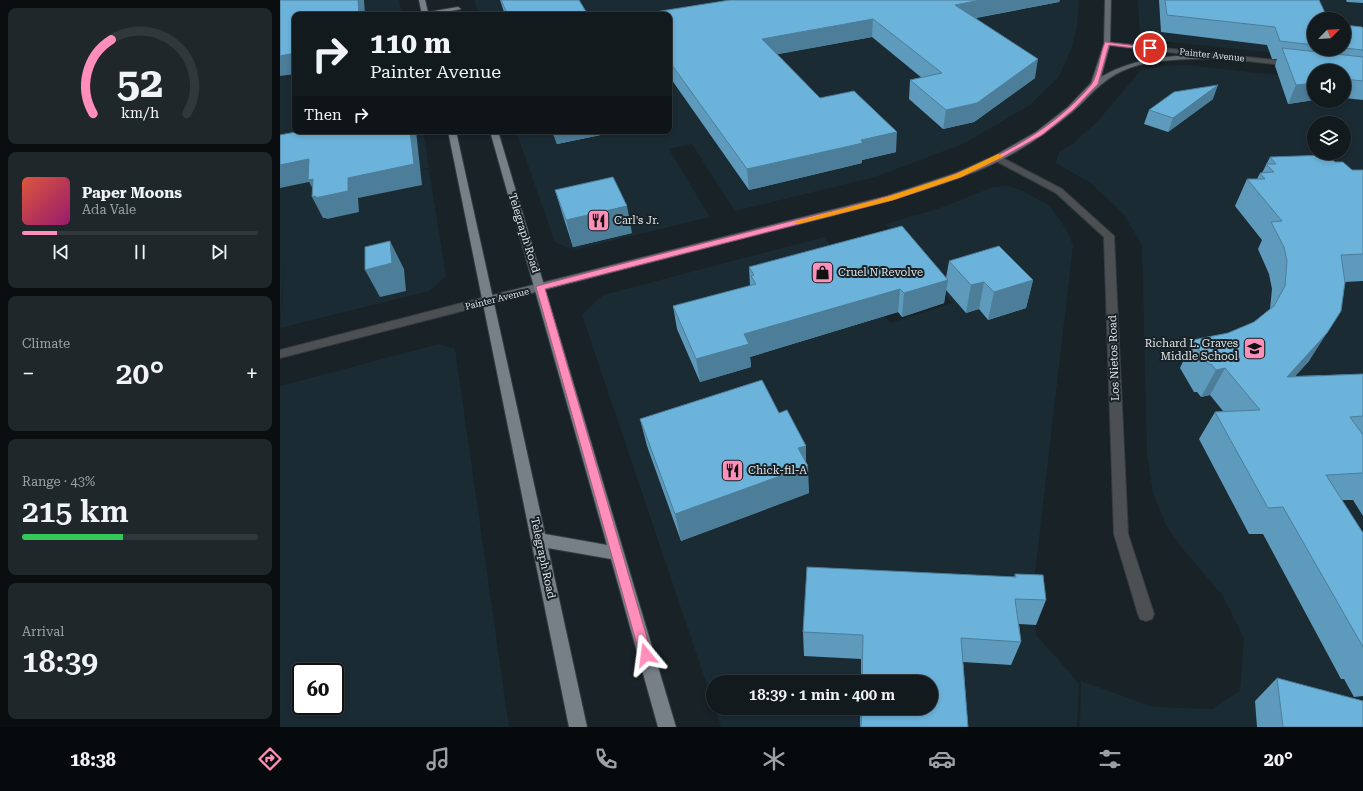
<!DOCTYPE html>
<meta charset="utf-8">
<style>
:root{--surface:#121a1d;--page:#1f272a;--text:#f1f3f6;--muted:#9ca1a4;--line:#31383b;--accent:#ff8eba}
body{margin:0;font-family:"Roboto Serif",serif;background:var(--page);color:var(--text);height:100vh;display:flex;flex-direction:column;font-size:15px;white-space:nowrap}
*{box-sizing:border-box;margin:0}
p{font-size:13px;color:var(--muted)}
.icon{flex:none;width:22px;height:22px;fill:none;stroke:currentColor;stroke-width:2;stroke-linecap:round;stroke-linejoin:round}
.map{position:relative;flex:1;overflow:hidden}
.drawer{display:flex;flex-direction:column;gap:8px;padding:8px;background:#0a0e10;width:280px}
.drawer>*{flex:none}
.top-card{position:absolute;left:12px;top:12px;width:380px;height:122px;border-radius:8px;box-shadow:0 2px 6px #0003,0 0 0 1px var(--line);background:#121a1d;color:var(--text);overflow:hidden}
.needle{width:26px;rotate:66deg}
.controls{position:absolute;left:1027px;top:12px;display:grid;gap:8px}
.controls a{display:grid;place-items:center;width:44px;height:44px;border-radius:50%;background:var(--surface);box-shadow:0 2px 6px #0003,0 0 0 1px var(--line);font-size:20px}
.speed{position:absolute;left:12px;top:663px;display:flex;gap:8px;font-size:20px;font-weight:700;text-align:center}
.speed>*{display:grid;place-content:center;width:52px;height:52px;border-radius:50%;background:var(--surface);box-shadow:0 2px 6px #0003,0 0 0 1px var(--line);line-height:1}
.speed .limit{border:2px solid #111;border-radius:6px;background:#fff;color:#111}
.pin{position:absolute;display:grid;place-items:center;width:34px;height:34px;color:#fff;margin:-17px;border:2px solid #fff;border-radius:50%;box-shadow:0 1px 4px #0007}
.me{position:absolute;width:44px;margin:-22px;rotate:344deg;stroke-linejoin:round;filter:drop-shadow(0 0 3px #0008)}
.turn{display:flex;align-items:center;gap:14px;height:84px;padding:0 12px;font-size:18px}
.turn .icon{width:52px;height:52px;stroke-width:2.5}
.turn b{display:block;font-size:28px;line-height:34px}
.then{display:flex;align-items:center;height:38px;padding:0 12px;background:#0003;gap:8px;font-size:15px}
.big{font-size:30px;font-weight:600;line-height:1.1}
.drawer .card{flex:1;display:flex;flex-direction:column;justify-content:center;gap:6px;min-width:0;padding:0 14px;border-radius:8px;background:var(--page)}
.drawer .dial{align-items:center;gap:0}
.dial svg{height:104px;overflow:visible;fill:none;stroke:var(--line);stroke-width:7;stroke-linecap:round;text-anchor:middle}
.dial text{fill:var(--text);stroke:none}
.song{display:flex;align-items:center;gap:12px}
.cover{width:48px;height:48px;border-radius:6px;background:linear-gradient(135deg,hsl(10 70% 55%),hsl(320 70% 35%))}
.played{height:4px;border-radius:2px;background:linear-gradient(90deg,var(--accent) 15%,var(--line) 15%)}
.keys{display:flex;justify-content:space-around;direction:ltr}
.heat{display:flex;justify-content:space-between;align-items:center;font-size:22px;direction:ltr}
.charge{height:6px;border-radius:3px;background:linear-gradient(90deg,#34c759 43%,var(--line) 0)}
.trip{position:absolute;left:426px;top:675px;width:232px;height:40px;border-radius:20px;background:var(--surface);box-shadow:0 2px 6px #0003,0 0 0 1px var(--line);font-weight:600;line-height:40px;text-align:center}
.tabs{display:flex;height:64px;justify-content:space-around;align-items:center;background:#070a0c;color:var(--muted)}
.tabs .icon{width:28px;height:28px}
.tabs .active{color:var(--accent)}
.tabs b{font-size:18px;color:var(--text)}
main{display:flex;flex:1;min-height:0}
.map>svg:first-child{display:block}
.built{fill:#1b2b34;fill-rule:evenodd}
.lines{fill:none;stroke-linecap:round;stroke-linejoin:round}
.minor-casing{stroke:#343d42;stroke-width:2}
.tertiary-casing{stroke:#343d42;stroke-width:2}
.secondary-casing{stroke:#343d42;stroke-width:2}
.primary-casing{stroke:#343d42;stroke-width:2}
.minor{fill:#4c5053;fill-rule:evenodd}
.tertiary{fill:#4c5053;fill-rule:evenodd}
.secondary{fill:#646b70;fill-rule:evenodd}
.primary{fill:#768086;fill-rule:evenodd}
.wall{fill:#5d9abc}
.shaded-wall{fill:#4c7d99}
.building{fill:#6cb3db;stroke:#4c7d99}
.route{fill:#ff8eba;stroke:#a65c79}
.slow{fill:#f59e0b}
.labels{text-anchor:middle;dominant-baseline:central;stroke-width:4;stroke-linejoin:round;paint-order:stroke}
.far-street-label{font-size:9px;fill:#dee5e8;stroke:#182227}
.poi-label{font-size:11px;fill:#dee5e8;stroke:#182227;text-anchor:start}
.street-label{font-size:11px;fill:#dee5e8;stroke:#182227}
</style>
<main>
<section class="drawer">
<div class="card dial"><svg viewBox="0 0 100 80">
<path d="M14 69A42 42 0 1 1 86 69"/>
<path d="M14 69A42 42 0 0 1 28 12" stroke="#ff8eba"/>
<text x="50" y="56" font-size="32" font-weight="700">52</text>
<text x="50" y="72" font-size="11">km/h</text>
</svg></div>
<div class="card">
<div class="song"><i class="cover"></i><div><b>Paper Moons</b><p>Ada Vale</p></div></div>
<div class="played"></div>
<div class="keys"><svg class="icon" aria-label="previous" viewBox="0 0 24 24"><path d="M18 5L8 12l10 7zM5 5v14"/></svg><svg class="icon" aria-label="pause" viewBox="0 0 24 24"><path d="M8 5v14M16 5v14"/></svg><svg class="icon" aria-label="next" viewBox="0 0 24 24"><path d="M6 5l10 7-10 7zM19 5v14"/></svg></div>
</div>
<div class="card"><p>Climate</p>
<div class="heat"><a>−</a><b class="big">20°</b><a>+</a></div>
</div>
<div class="card"><p>Range · 43%</p><b class="big">215 km</b><div class="charge"></div></div>
<div class="card"><p>Arrival</p><b class="big">18:39</b></div>
</section>
<div class="map">
<svg width="1083" height="727" viewBox="0 0 1083 727">
<rect width="100%" height="100%" fill="#182227"/>
<g class="built">
<path d="M0,0h119l3,15h-107v116h128l6,37 -139,30 139,-29 17,107 -17,15 -149,37 6,-80 -6,69z"/>
<path d="M194,0h605l-2,26 -5,22 -14,30 -28,27 -67,39 -88,33 -140,34 -43,-67 -23,5 41,68 -132,32 -10,-1 -13,-6 -39,-111h153v-116h-190z"/>
<path d="M858,0h225v62l-202,-21 -15,-3 -6,-4zM1034,19h30v30h-30z"/>
<path d="M906,65l128,14v22h30v-19l19,2v643h-283l1,-46 72,26 60,2 27,-18 4,-53 -21,-42 -41,-48 -16,-23 -13,-32 -6,-39 -5,-210 -19,-30 -31,-30 -36,-21 3,-11 12,-7 26,-23 43,-51 21,-5zM1034,123h30v30h-30z"/>
<path d="M728,186l15,5 27,15 17,24 6,15 -41,354 4,36 43,48 -2,44h-356l-6,-19h216v-26h-218v21l-131,-388 21,-20 221,-58 66,86 62,-20 -67,-79 55,-16 53,-21z"/>
<path d="M159,344l16,5 54,378h-229v-341zM21,672h34v34h-34z"/>
</g>
<g class="lines">
<defs>
<path id="minor" d="M717,155l65,34 52,47 14,298 26,80 -2,5 -6,2 -6,-2 -2,-5 -24,-80 -10,-297 -48,-44 -62,-33v-4z"/>
<g id="tertiary">
<path d="M827,42l185,20 4,2 -4,2 -187,-21 -1,-1z"/>
<path d="M209,296l4,1 1,3 -1,3 -213,55v-8z"/>
</g>
<path id="secondary" d="M825,0h6l-1,44 -9,33c37,-22 78,-21 120,-23l4,2 -4,2c-32,2 -71,-1 -101,14 -22,11 -30,25 -48,40 -33,28 -71,51 -111,65 -65,24 -131,39 -197,56 -92,24 -183,47 -275,71l-5,-4 5,-4 398,-100 69,-23 38,-17 42,-24 32,-25 23,-24 13,-39z"/>
<g id="primary">
<path d="M139,0h6l3,12 30,-5 3,2 -30,6h-9z"/>
<path d="M168,131h8l89,403 62,11 -117,-414h8l178,596h-18l-47,-168 -63,-11 39,179h-18z"/>
</g>
</defs>
<use href="#minor" class="minor-casing"/>
<use href="#tertiary" class="tertiary-casing"/>
<use href="#secondary" class="secondary-casing"/>
<use href="#primary" class="primary-casing"/>
<use href="#minor" class="minor"/>
<use href="#tertiary" class="tertiary"/>
<use href="#secondary" class="secondary"/>
<use href="#primary" class="primary"/>
</g>
<g class="wall">
<path d="M220,0h79l9,15h-83z"/>
<path d="M450,0h330l-1,2 -83,16 59,60 -61,44 -31,7 -34,-30 1,-19 12,-2 -50,-41 -95,17 43,44 76,54 -34,8v3l-113,27 -80,-114v-61z"/>
<path d="M879,0h160l-5,19v30h30v-24l19,3v72l-19,-2v-27h-30v29l-26,4 -13,-38 2,-7h-5l-5,-14 -106,-13z"/>
<path d="M1066,0h17v3l-16,-1z"/>
<path d="M933,99l-45,33 -24,-8 5,-14z"/>
<path d="M272,131h68l-63,13z"/>
<path d="M990,157l65,5 17,8h11v111l-18,1 -36,79 -14,15 68,-2v142l-10,-16h-11l21,33v163l-9,1 -10,-18h-3l-78,-145h-14l-50,-95 16,-27 8,-1 -13,-16 -9,2 -4,-5h-3l-14,-24 13,-28 35,-7 26,-11 16,-13 2,-20 -3,-15 -11,-25 4,-9 -27,-34 12,-27h10l3,-6h2z"/>
<path d="M275,190l77,43 -59,14 -10,-31z"/>
<path d="M669,261l84,19 -7,28 -38,12 -9,-11 -13,4 -20,-23 -2,13 -42,14 -4,-5 -148,45 1,10 -51,15 -23,-53 -4,-23 77,-20 -1,-19 197,11z"/>
<path d="M499,413l27,33v17l3,30 -128,48 -34,-95 -7,-27z"/>
<path d="M735,574l31,26 -10,25 -17,-1 2,18 -10,23 -48,-3 5,65h-108v-19h71v-26h-70v-23l-57,-3 -1,-24 211,-55z"/>
<path d="M997,678l86,49h-106l-2,-26z"/>
</g>
<g class="shaded-wall">
<path d="M78,0h6l1,15h-6z"/>
<path d="M701,0h79l-1,2 -106,20 2,-17z"/>
<path d="M593,19l-1,18 -109,20 -1,-18z"/>
<path d="M15,53v21l-15,2v-20z"/>
<path d="M758,59l-3,19 -61,44 -31,7 3,-19z"/>
<path d="M1034,83v17l-26,4 8,-19z"/>
<path d="M938,85l-5,14 -45,33 5,-14z"/>
<path d="M130,131h6l6,54 -64,13 1,14 -32,7 -1,-1h-3l-11,-21 4,-1 2,2 -9,-16 -29,6v-23l29,-6 39,19z"/>
<path d="M273,131h67l-63,13z"/>
<path d="M617,132l-1,20 -34,8v3l-113,27 -2,-21 114,-29z"/>
<path d="M347,206l5,27 -59,14 -7,-27z"/>
<path d="M110,241l14,28 2,22 -26,6 -15,-27z"/>
<path d="M668,280l-4,23 -42,14 2,-24z"/>
<path d="M753,280l-7,28 -38,12 6,-28z"/>
<path d="M704,282l-5,27 -13,4 5,-28z"/>
<path d="M620,289l-2,23 -148,45 1,10 -51,15 -4,-23 48,-25z"/>
<path d="M1061,311l-32,50 -39,43 17,-27z"/>
<path d="M945,368l-15,27 -9,2 15,-27z"/>
<path d="M526,446v21l2,-1 1,27 -128,48 -6,-27 123,-66z"/>
</g>
<g class="building">
<path d="M0,0h78l1,15h-64v38l-15,3z"/>
<path d="M221,0h78l9,15h-80z"/>
<path d="M450,0h251l-26,5 83,54 -61,44 -31,7 -36,-30 32,-7 -69,-54 -111,20 58,59 34,-7 43,41 -36,8 2,3 -116,26 -78,-108v-46h-33z"/>
<path d="M885,0h154l9,19h-14v26l-34,-4 -5,-14 -108,-12z"/>
<path d="M1064,25l18,2 1,1v22l-19,-2z"/>
<path d="M1002,48l81,9v24l-19,-2v-8h-30v12l-18,2z"/>
<path d="M938,85l-45,33 -24,-8 25,-18z"/>
<path d="M21,131h109l4,33 -66,14v13l-33,7 1,-2 -4,1 1,-18 -5,1 1,-21 -29,6v-30z"/>
<path d="M1048,155l7,7h8l9,8h11v84l-22,1 4,27 -4,29 -14,22 -40,44 76,-3v42l-13,1 13,18v38l-37,2 37,58v114l-80,-140 -15,1 -53,-96 45,-2 -35,-42 -9,2 -5,-6h-3l-15,-24 35,-7 26,-11 20,-16 11,-20 2,-25 -3,-14 -13,-25 11,-1 -35,-42h18l-5,-6 14,-1 -8,-8h10l-6,-7z"/>
<path d="M333,177l14,29 -61,14 -11,-30z"/>
<path d="M622,226l46,54 -44,13 -4,-4 -156,45 5,10 -53,15 -23,-53 83,-22 -5,-8 3,-1 -5,-8z"/>
<path d="M110,241l2,22 -27,7v-23z"/>
<path d="M719,246l34,34 -39,12 -10,-10 -13,3 -22,-24z"/>
<path d="M482,380l17,33 8,-3 19,36 -8,2 10,18 -133,48 -35,-95z"/>
<path d="M527,567l209,10 -1,-3 28,1 3,25 -31,-1 6,43 -60,-4 7,89h-107l1,-19h69v-26h-69l1,-47 -60,-3z"/>
<path d="M997,678l86,23v26h-80z"/>
</g>
<path class="route" d="M825,42l48,6 -3,2 -41,-5 -11,39 -25,26 -31,25 -43,24 -38,18 -68,23 -348,89 107,366 -2,4 -4,2 -5,-2 -105,-372 1,-1c78,-21 156,-40 235,-60 106,-27 245,-53 319,-141 7,-9 9,-31 14,-43z"/>
<path class="slow" d="M718,154l6,2 -43,21 -68,23 -95,24 -4,-2 93,-25 69,-23z"/>
<defs>
<symbol id="restaurant-square" viewBox="-11 -11 22 22"><rect x="-9" y="-9" width="18" height="18" rx="4" fill="#ff8eba" stroke="#182227"/><path d="M-5-6h1v4h1v-4h1v4h1v-4h1v5L-1.5 .5V6h-2V.5L-5-1ZM5-6V6H3V1.5H1.5Q1.5-4 5-6Z" fill="#111"/></symbol>
<symbol id="shop-square" viewBox="-11 -11 22 22"><rect x="-9" y="-9" width="18" height="18" rx="4" fill="#ff8eba" stroke="#182227"/><path d="M-5-2.5h2.3a2.7 3.5 0 0 1 5.4 0H5L5.5 6h-11ZM-1.5-2.5h3a1.5 2.3 0 0 0-3 0Z" fill="#111"/></symbol>
<symbol id="school-square" viewBox="-11 -11 22 22"><rect x="-9" y="-9" width="18" height="18" rx="4" fill="#ff8eba" stroke="#182227"/><path d="M0-5L7-2L0 1L-7-2ZM-4 1L0 2.5L4 1V4Q0 6-4 4Z" fill="#111"/></symbol>
</defs>
<g fill-rule="evenodd">
<use href="#restaurant-square" x="306" y="208" width="25" height="25"/>
<use href="#shop-square" x="530" y="260" width="25" height="25"/>
<use href="#school-square" x="962" y="336" width="25" height="25"/>
<use href="#restaurant-square" x="440" y="458" width="25" height="25"/>
</g>
<g class="labels">
<g class="far-street-label">
<text transform="translate(932 55) rotate(6)">Painter Avenue</text>
<text transform="translate(217 299) rotate(-14)">Painter Avenue</text>
</g>
<g class="poi-label">
<text x="334" y="220">Carl's Jr.</text>
<text x="558" y="272">Cruel N Revolve</text>
<text x="958" y="343" text-anchor="end">Richard L. Graves<tspan x="958" dy="13">Middle School</tspan></text>
<text x="468" y="470">Chick-fil-A</text>
</g>
<g class="street-label">
<text transform="translate(244 233) rotate(73)">Telegraph Road</text>
<text transform="translate(834 358) rotate(-92)">Los Nietos Road</text>
<text transform="translate(263 558) rotate(78)">Telegraph Road</text>
</g>
</g>
</svg>
<div class="controls">
<a><svg class="needle" viewBox="-14 -14 28 28"><path d="M0-13l5 13h-10z" fill="#e53935"/><path d="M0 13l5-13h-10z" fill="#9ca1a4"/></svg></a>
<a><svg class="icon" aria-label="sound" viewBox="0 0 24 24"><path d="M4 9h4l5-4v14l-5-4H4zM17 9q2 3 0 6"/></svg></a>
<a><svg class="icon" aria-label="layers" viewBox="0 0 24 24"><path d="M12 4l9 5-9 5-9-5zM3 14l9 5 9-5"/></svg></a>
</div>
<div class="speed"><div class="limit">60</div></div>
<div class="pin" style="left:870px;top:48px;background:#d93025"><svg class="icon" aria-label="arrive" viewBox="0 0 24 24"><path d="M6 21V4h12l-3 4 3 4H6"/></svg></div>
<svg class="me" style="left:366px;top:655px" viewBox="-20 -20 40 40"><path d="M0-17L14 15 0 8-14 15z" fill="#ff8eba" stroke="#fff" stroke-width="4"/></svg>
<div class="trip">18:39 · 1 min · 400 m</div>
<div class="top-card">
<div class="turn"><svg class="icon" aria-label="right" viewBox="0 0 24 24"><path d="M7 20v-9h11M14 6l5 5-5 5"/></svg><div><b>110 m</b>Painter Avenue</div></div>
<div class="then">Then<svg class="icon" aria-label="right" viewBox="0 0 24 24"><path d="M7 20v-9h11M14 6l5 5-5 5"/></svg></div>
</div>
</div>
</main>
<nav class="tabs">
<b>18:38</b>
<svg class="icon active" aria-label="directions" viewBox="0 0 24 24"><path d="M12 3l9 9-9 9-9-9zM9 14v-3h6M13 9l2 2-2 2"/></svg>
<svg class="icon" aria-label="music" viewBox="0 0 24 24"><path d="M9 18V5l10-2v13"/><circle cx="6" cy="18" r="3"/><circle cx="16" cy="16" r="3"/></svg>
<svg class="icon" aria-label="phone" viewBox="0 0 24 24"><path d="M5 4h4l2 5-3 2q2 4 5 5l2-3 5 2v4C11 20 4 13 5 4z"/></svg>
<svg class="icon" aria-label="climate" viewBox="0 0 24 24"><path d="M12 3v18M4 7l16 10M4 17L20 7"/></svg>
<svg class="icon" aria-label="car" viewBox="0 0 24 24"><path d="M5 17H2v-5l4-1 3-4h7l3 4 3 1v5h-3M9 17h6M6 11h13"/><circle cx="7" cy="17" r="2"/><circle cx="17" cy="17" r="2"/></svg>
<svg class="icon" aria-label="filters" viewBox="0 0 24 24"><path d="M4 7h16M4 17h16"/><circle cx="9" cy="7" r="2"/><circle cx="15" cy="17" r="2"/></svg>
<b>20°</b>
</nav>
